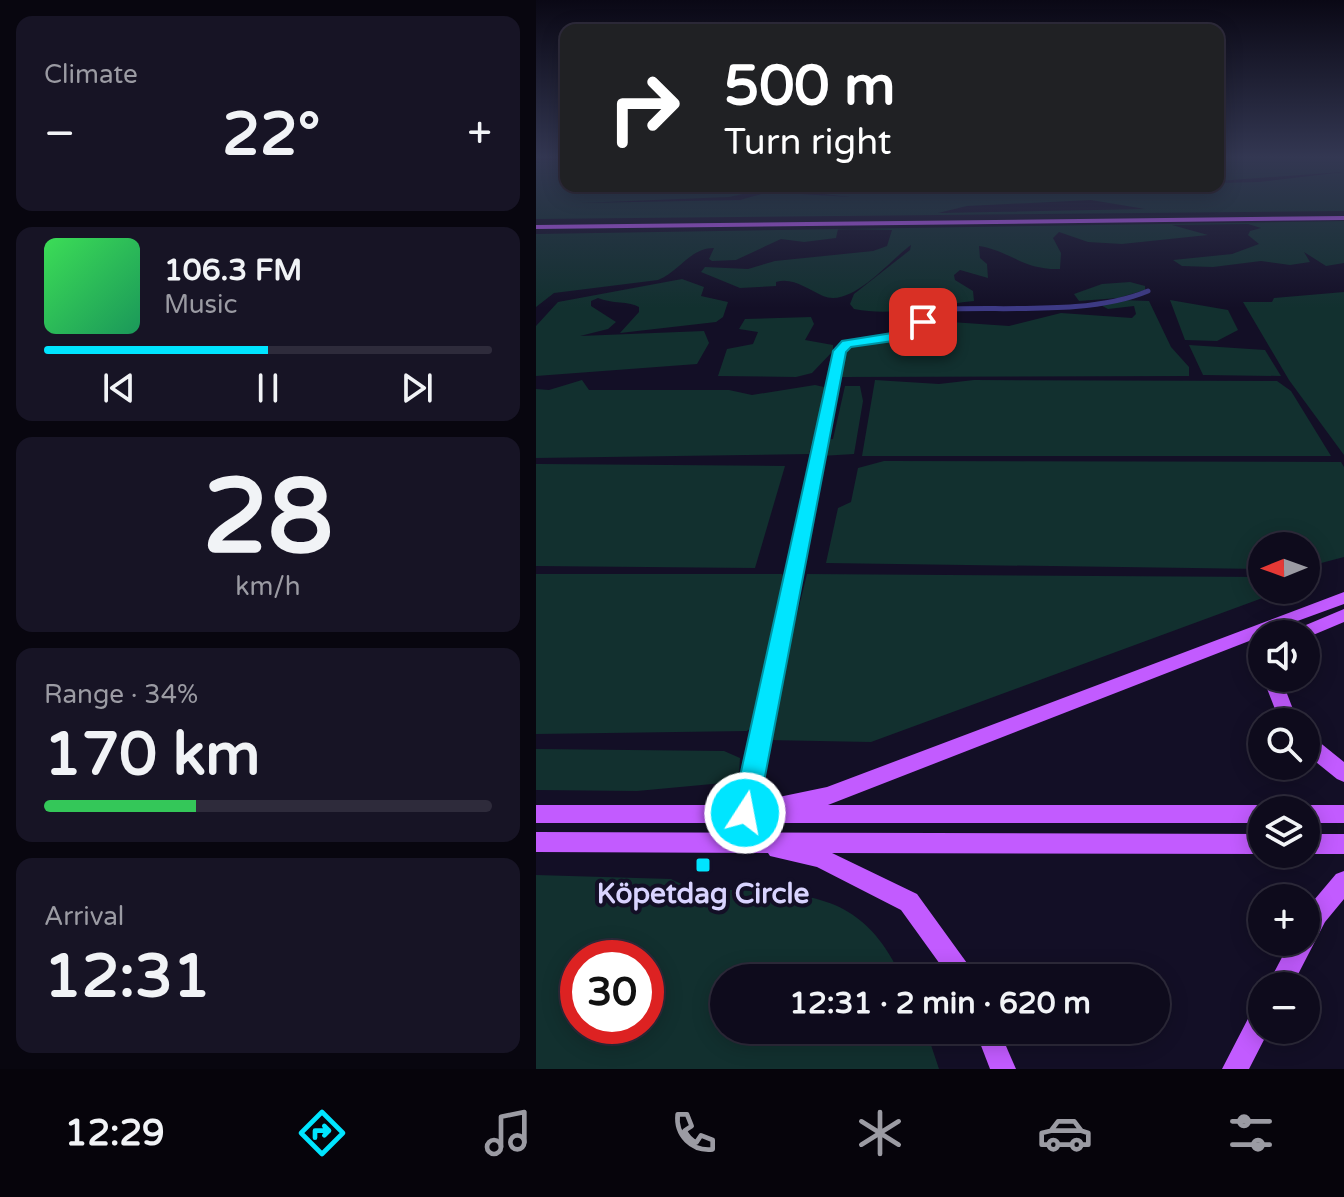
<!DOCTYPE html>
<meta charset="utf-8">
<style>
:root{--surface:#0e0b1c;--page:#171425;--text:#f1f3f6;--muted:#9b9ba3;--line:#2e2b3b;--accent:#00e5ff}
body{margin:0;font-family:"Varela Round",sans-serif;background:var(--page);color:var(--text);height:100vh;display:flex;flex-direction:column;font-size:30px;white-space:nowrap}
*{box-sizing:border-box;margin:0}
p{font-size:26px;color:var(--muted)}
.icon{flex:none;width:44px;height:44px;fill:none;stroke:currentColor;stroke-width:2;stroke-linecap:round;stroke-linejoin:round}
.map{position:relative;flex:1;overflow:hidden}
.sheet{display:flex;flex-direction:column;gap:16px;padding:16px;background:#08060f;width:536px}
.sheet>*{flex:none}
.top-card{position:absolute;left:24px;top:24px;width:664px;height:168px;border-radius:16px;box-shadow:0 4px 20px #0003,0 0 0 2px var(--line);background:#202124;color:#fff;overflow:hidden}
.needle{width:52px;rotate:269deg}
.fabs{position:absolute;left:712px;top:532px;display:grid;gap:16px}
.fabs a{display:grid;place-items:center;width:72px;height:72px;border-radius:50%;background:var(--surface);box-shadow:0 4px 20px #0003,0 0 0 2px var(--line);font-size:40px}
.speed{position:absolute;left:24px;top:940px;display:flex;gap:16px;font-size:40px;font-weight:700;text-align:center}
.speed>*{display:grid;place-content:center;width:104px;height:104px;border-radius:50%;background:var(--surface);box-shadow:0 4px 20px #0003,0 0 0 2px var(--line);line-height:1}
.speed .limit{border:12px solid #d22;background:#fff;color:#111}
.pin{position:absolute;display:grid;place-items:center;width:68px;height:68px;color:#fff;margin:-34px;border-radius:16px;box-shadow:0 4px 12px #0006}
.me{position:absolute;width:88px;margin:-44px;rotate:11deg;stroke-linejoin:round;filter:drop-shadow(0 0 6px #0008)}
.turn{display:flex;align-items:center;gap:28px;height:168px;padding:0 32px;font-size:36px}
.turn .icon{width:104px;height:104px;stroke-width:2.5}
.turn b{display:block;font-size:56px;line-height:68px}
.big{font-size:60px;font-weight:700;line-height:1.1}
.sheet .tile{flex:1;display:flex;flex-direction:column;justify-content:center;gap:12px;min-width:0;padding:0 28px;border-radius:16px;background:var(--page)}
.sheet .dial{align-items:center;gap:0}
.dial b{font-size:104px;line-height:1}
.song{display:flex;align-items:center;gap:24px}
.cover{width:96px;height:96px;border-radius:12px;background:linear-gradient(135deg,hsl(130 70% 55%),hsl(150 70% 35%))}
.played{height:8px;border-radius:4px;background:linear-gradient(90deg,var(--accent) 50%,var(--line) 50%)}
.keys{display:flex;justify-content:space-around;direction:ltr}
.heat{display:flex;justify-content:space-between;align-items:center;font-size:44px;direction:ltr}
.charge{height:12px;border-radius:6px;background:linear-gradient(90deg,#34c759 34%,var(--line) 0)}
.trip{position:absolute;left:174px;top:964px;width:460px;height:80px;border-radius:40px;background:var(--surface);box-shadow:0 4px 20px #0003,0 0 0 2px var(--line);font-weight:700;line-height:80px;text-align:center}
.tabs{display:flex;height:128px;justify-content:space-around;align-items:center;background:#06040b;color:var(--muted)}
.tabs .icon{width:56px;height:56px}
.tabs .selected{color:var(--accent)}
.tabs b{font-size:36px;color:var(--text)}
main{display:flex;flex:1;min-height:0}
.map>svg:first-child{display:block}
.green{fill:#12302f;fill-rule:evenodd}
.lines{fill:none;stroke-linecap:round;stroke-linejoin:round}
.minor-far3{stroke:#3d3a85;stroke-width:5}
.minor-far2{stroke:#3d3a85;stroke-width:6}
.minor-far1{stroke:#3d3a85;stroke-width:8}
.minor{stroke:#3d3a85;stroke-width:10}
.primary{fill:#c25bff;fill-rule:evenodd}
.route{fill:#00e5ff;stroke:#0095a6;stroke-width:2}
.poi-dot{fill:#00e5ff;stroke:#130f26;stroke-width:3}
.labels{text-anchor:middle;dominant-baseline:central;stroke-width:8;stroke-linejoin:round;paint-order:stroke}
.near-poi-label{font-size:28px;font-weight:bold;fill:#d9d4ff;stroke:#130f26}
</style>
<main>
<section class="sheet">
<div class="tile"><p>Climate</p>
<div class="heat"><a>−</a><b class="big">22°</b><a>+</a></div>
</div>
<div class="tile">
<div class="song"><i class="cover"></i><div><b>106.3 FM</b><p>Music</p></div></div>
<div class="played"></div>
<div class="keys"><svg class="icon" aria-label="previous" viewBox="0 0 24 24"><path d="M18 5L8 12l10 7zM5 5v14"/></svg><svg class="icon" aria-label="pause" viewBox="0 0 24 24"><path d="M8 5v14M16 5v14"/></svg><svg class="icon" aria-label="next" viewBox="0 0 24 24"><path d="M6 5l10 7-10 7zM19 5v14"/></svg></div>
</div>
<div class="tile dial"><b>28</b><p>km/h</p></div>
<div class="tile"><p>Range · 34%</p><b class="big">170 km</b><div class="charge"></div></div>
<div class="tile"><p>Arrival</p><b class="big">12:31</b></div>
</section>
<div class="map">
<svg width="808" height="1069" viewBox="0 0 808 1069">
<rect width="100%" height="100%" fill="#130f26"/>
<g class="green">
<path d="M682,158h126v53l-808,8v-56h4l-4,-3h30l-7,2 7,1v23h215l-52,11 -149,6 160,-3 28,-8 82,5 -37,-4 12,-7h393v-3l41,-1 84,-10 -125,9zM555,200l54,9 -207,4 29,-7z"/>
<path d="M808,221v42l-18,3 -22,-14 6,10 -20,3 -29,-4 -48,6 -31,-1 -9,-6 59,-6 27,-10 -11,-9 2,-4 11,-3 -13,-4 -76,1 36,10 -86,9 -34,-2 -29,-10 -6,6 8,15 -1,16c-38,1 -49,-18 -81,-23l1,12 7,6 1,14 -28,-8 -6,5 1,5 18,11 1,10c-40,4 -79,16 -120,8l-4,-5 4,-10 56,-44 1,-5c-22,16 -59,63 -88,51 -16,-7 -30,-19 -47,-14v4l-36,2 -39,-16 4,-5 43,2 27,-8 98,-10 14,-5 5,-16 -54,-1 -2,9 -32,4 -23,-3 -45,21 -24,1 -3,-2 5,-11c-24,0 -34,23 -56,32l-104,13 -18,14v-73z"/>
<path d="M146,279l22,8 -3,9 27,6 -5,15 -7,5 -96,11 19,-21v-5c-9,-6 -28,-3 -41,-9l-7,3v5l25,16 -8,7 -28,7 124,-5 5,12 -12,21 -161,12v-50l22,-24z"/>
<path d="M594,282l15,4v4l-27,8 -39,3 -5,-7 28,-10z"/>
<path d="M808,292v163l-55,-75 -46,-78h29l2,-4z"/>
<path d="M584,300l29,1 22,46 18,20v9l-350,1 3,-27 8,-6 44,-5 29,-13 28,-4 58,4 52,-13 71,5 4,-4 -2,-8 -26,3 -13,-7z"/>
<path d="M634,300l58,10 10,20 -21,11 -32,-1z"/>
<path d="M275,317l3,7 -9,16 28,5v6l-21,22 -16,4 -78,-1 9,-27 26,-5 5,-12 -19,-3 6,-10z"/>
<path d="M653,345l76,5 16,26 -78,-1z"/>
<path d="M46,380l7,10h140l23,5 63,-10 9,2v8l-15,59 -273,4v-69l13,1z"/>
<path d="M339,380l64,4 35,-4 303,1 14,10 40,65h-469z"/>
<path d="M309,386h15l3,15 -9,53 -33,2 3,-16 9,-1z"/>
<path d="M348,461l457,1 3,5v90l-38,10v-21h-44v23l-436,-6 12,-55 13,-6 7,-34z"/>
<path d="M0,464h6l243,2 -30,102 -219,-2z"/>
<path d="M0,574h246l3,4 -33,149 -5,4 -211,3z"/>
<path d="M271,574l455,3v13l17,2 -408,150 -105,-2z"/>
<path d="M0,749l188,2 16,7 -1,16 -5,8 -97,9 -101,-1z"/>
<path d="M0,875l135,4c20,11 37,10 59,11 82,3 134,5 172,88h-178v52h202l13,39h-403zM42,958h68v68h-68z"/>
</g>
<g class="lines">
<path class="minor-far3" d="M367,333l19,-9 1,-12 5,-2c67,-5 158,7 220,-19"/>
<path class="minor-far2" d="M282,457l23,-109c19,-12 45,-7 66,-17"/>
<path class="minor-far1" d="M250,615l33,-160"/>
<path class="minor" d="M209,813l41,-200"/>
<g class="primary">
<path d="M808,216v4l-808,9v-4z"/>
<path d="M808,592v12l-82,30v2l-434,169h434l8,5h-8v13h-726v-18h229l2,-4 7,-3 53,-11z"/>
<path d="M808,609v13l-38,16v-4h-14l2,-4z"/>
<path d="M731,678h18l-1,8 14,36h-18l-14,-36z"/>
<path d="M770,735l7,2 31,25v20l-7,-3 -31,-25z"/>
<path d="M770,805h38v18h-38v-13h-8z"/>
<path d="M0,832l726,2v20l-430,-1 85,41 55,76 4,8h-26l-49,-68 -84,-43 -47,-11 -2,-3 -232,-1z"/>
<rect x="770" y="834" width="38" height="20"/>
<path d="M808,871v28l-19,23 -33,64h-25l23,-44h16v-30l3,-6 27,-32z"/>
<path d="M726,1006v24h7l-20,39h-27l31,-60z"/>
<path d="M439,1030h24l17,39h-26z"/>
</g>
</g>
<linearGradient id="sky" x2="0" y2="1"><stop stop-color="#0a0815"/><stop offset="0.51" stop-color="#333752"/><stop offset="1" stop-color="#333752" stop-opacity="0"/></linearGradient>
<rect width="808" height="308" fill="url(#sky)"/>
<path class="route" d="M383,319l10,3 -29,18 -49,7 -5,5 -88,461 -4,8 -9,4 -9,-4 -4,-8 101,-462 9,-10 50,-8z"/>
<rect class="poi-dot" x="159" y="857" width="16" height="16" rx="4"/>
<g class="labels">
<g class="near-poi-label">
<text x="167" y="894">Köpetdag Circle</text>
</g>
</g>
</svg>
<div class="fabs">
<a><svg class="needle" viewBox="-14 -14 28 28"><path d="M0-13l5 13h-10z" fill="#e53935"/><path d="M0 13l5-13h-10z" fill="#9b9ba3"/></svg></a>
<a><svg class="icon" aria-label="sound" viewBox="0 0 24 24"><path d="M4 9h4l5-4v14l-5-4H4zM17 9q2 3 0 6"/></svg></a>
<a><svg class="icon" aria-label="search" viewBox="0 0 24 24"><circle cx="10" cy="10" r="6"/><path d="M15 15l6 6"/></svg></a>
<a><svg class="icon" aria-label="layers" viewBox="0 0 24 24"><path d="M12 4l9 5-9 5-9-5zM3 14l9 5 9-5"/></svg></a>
<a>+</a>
<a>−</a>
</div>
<div class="speed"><div class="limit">30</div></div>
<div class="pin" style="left:387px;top:322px;background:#d93025"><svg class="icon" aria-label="arrive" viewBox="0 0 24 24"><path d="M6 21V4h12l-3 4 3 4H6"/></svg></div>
<svg class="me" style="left:209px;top:813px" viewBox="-20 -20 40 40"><circle r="17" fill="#00e5ff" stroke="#fff" stroke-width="3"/><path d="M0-11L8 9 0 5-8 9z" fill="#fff"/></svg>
<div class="trip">12:31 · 2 min · 620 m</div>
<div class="top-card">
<div class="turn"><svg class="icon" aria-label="right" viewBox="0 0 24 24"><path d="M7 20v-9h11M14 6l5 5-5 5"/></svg><div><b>500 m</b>Turn right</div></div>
</div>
</div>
</main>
<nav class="tabs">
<b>12:29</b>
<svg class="icon selected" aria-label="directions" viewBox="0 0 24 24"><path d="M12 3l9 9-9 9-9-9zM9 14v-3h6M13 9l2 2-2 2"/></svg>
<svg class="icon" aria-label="music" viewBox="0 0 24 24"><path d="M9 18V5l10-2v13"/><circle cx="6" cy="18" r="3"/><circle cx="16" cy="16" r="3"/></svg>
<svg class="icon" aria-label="phone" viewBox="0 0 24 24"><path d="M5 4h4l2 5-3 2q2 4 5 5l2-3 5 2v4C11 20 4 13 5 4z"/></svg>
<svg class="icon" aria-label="climate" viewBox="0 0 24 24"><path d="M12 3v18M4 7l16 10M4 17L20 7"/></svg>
<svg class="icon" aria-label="car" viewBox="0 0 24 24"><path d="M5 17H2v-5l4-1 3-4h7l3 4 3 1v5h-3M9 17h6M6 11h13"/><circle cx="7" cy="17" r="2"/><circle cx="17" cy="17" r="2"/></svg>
<svg class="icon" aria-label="filters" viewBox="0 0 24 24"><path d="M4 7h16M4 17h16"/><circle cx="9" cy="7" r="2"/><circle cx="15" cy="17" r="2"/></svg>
</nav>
